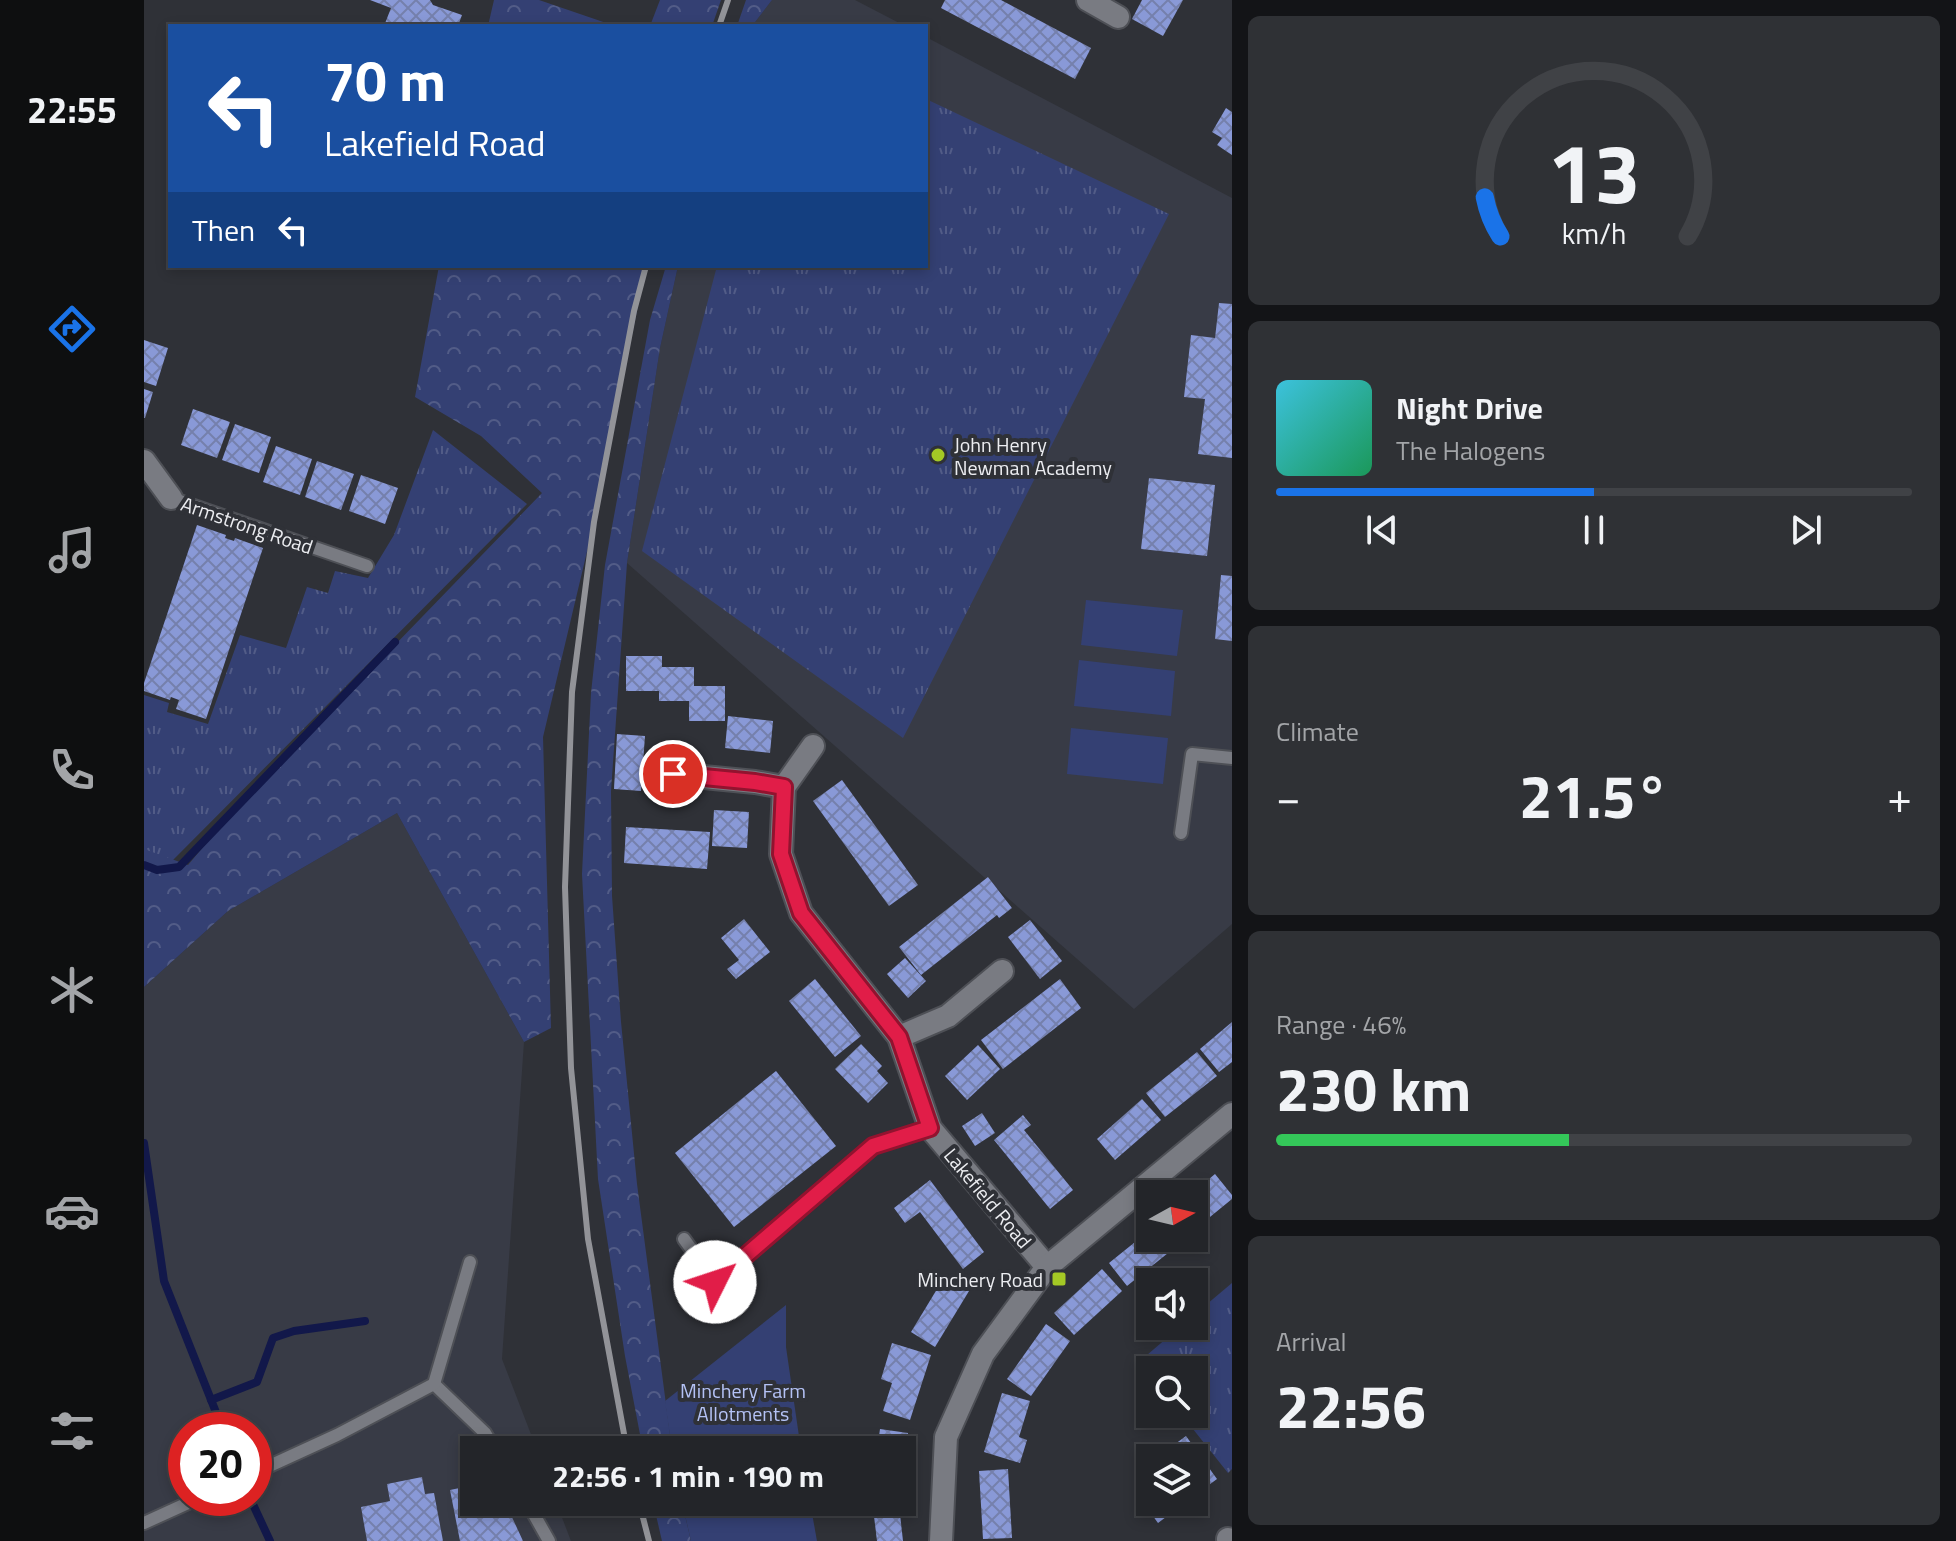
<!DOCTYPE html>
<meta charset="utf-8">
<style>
:root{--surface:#232529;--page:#2f3135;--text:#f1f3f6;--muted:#a3a5a8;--line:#404246;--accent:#1a73e8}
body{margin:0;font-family:"Titillium Web",sans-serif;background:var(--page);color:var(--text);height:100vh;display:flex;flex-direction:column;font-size:30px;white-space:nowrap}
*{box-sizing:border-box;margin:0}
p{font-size:26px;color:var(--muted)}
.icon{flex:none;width:44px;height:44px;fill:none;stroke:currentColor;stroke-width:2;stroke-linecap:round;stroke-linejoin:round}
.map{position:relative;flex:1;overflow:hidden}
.sheet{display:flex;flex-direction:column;gap:16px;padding:16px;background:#131417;width:724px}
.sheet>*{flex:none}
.top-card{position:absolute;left:24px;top:24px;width:760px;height:244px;border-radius:0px;box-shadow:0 4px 12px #0003,0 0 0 2px var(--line);background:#1a4fa0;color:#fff;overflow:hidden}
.needle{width:52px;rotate:82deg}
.tools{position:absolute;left:992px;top:1180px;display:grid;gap:16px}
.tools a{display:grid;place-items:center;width:72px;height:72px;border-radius:0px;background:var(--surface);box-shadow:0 4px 12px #0003,0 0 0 2px var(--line);font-size:40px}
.speed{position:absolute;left:24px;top:1412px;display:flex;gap:16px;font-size:40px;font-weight:700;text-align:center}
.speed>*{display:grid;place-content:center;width:104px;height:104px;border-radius:50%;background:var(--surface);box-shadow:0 4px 12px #0003,0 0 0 2px var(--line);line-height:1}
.speed .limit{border:12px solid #d22;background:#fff;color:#111}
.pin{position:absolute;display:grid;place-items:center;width:68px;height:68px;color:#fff;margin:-34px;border:4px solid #fff;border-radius:50%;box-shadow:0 2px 8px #0007}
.me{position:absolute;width:88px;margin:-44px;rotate:49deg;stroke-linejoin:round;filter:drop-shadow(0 0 6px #0008)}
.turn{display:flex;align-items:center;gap:28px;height:168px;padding:0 24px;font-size:36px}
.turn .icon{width:104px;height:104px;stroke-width:2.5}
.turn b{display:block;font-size:56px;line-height:68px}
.then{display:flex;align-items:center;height:76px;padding:0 24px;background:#0003;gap:16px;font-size:30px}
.big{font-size:60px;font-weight:700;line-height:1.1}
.sheet .card{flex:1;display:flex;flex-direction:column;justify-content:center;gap:12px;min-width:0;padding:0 28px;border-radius:12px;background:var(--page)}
.sheet .dial{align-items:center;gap:0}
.dial svg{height:208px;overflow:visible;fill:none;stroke:var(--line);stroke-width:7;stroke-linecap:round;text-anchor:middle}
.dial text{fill:var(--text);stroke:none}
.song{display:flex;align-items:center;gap:24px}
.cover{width:96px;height:96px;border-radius:12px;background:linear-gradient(135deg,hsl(190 70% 55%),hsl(150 70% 35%))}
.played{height:8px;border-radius:4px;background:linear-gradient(90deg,var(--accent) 50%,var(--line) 50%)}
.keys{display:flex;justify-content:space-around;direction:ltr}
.heat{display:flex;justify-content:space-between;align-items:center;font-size:44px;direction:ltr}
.charge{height:12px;border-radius:6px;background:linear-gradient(90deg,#34c759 46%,var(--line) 0)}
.trip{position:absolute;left:316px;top:1436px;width:456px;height:80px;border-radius:0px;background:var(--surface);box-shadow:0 4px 12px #0003,0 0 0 2px var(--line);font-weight:700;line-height:80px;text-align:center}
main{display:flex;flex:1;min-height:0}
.tabs{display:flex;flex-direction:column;width:144px;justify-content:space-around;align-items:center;background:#0e0f10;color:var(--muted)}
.tabs .icon{width:56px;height:56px}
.tabs .on{color:var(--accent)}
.tabs b{font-size:36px;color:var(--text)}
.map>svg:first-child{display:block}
.built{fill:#383b46;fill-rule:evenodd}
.grass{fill:url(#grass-tufts)}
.forest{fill:url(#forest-crowns)}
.garden{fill:#344073}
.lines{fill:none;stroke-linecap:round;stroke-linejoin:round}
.stream{stroke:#12184a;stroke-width:8}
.building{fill:url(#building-cross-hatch)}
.service-casing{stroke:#4e5056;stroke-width:16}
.minor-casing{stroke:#4e5056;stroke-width:26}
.service{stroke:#797b82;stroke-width:12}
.minor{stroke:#797b82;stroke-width:22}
.rail{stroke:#929398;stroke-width:6}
.route-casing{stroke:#92132f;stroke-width:20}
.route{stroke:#e11d48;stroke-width:14}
.poi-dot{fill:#a4c825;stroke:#2f3137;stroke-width:3}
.labels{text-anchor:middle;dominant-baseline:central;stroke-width:8;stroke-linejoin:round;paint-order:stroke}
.poi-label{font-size:20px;fill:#ecedf1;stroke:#2f3137;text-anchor:start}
.street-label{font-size:20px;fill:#ecedf1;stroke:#2f3137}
.park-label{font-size:20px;fill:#b4c2f5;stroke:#2f3137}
</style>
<main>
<nav class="tabs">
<b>22:55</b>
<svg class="icon on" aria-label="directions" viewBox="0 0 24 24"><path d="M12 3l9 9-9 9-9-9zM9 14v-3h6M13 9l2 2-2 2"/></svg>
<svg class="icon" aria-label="music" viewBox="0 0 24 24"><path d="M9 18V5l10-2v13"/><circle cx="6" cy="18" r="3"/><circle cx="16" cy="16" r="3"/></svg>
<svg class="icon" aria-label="phone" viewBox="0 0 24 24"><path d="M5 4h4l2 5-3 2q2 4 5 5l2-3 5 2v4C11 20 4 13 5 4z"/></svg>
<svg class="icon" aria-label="climate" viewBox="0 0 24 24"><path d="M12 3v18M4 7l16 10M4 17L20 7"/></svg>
<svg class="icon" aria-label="car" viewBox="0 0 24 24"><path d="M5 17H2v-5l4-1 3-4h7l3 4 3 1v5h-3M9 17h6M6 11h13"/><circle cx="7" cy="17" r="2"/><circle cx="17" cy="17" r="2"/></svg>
<svg class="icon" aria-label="filters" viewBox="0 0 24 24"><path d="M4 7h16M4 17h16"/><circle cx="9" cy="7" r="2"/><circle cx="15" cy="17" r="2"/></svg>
</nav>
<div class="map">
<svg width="1088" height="1541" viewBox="0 0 1088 1541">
<defs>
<pattern id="grass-tufts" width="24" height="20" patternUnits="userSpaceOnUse" patternTransform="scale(2)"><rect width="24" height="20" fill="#344073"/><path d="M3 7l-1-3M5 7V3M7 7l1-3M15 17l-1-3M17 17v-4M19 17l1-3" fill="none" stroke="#525c87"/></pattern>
<pattern id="forest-crowns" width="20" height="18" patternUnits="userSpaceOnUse" patternTransform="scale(2)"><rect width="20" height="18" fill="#344073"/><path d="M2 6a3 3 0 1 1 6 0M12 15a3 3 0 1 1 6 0" fill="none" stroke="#525c87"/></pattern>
<pattern id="building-cross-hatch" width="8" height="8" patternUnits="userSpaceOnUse" patternTransform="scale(2)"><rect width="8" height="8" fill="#8999d7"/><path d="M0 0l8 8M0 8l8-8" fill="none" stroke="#7580ac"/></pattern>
</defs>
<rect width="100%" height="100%" fill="#2f3137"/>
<g class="built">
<path d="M628,0h83l50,26h-153z"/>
<path d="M782,37l306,161v726l-98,85 -507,-446 33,-215 18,-82h248z"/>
<path d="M253,813l127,229 -22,317 35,91h-63v52h82l15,39h-427v-554l84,-76zM42,1430h68v68h-68z"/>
</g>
<g class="grass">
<path d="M782,99l243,115 -266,524 -261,-187 75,-285h209z"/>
<path d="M289,430l94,74 -354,356 -29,-3v-162l25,8 -2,9 41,12 32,-89 46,13 21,-61 21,6 7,-22 33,7 26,-43z"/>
<path d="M1088,1283v186l-4,4 -47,-59h13v-44h-44v4l-10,-13 41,-35h13v-11z"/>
</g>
<g class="forest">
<path d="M350,0h45l76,26h-127z"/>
<path d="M516,0h61l-9,26h-62z"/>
<path d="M602,0h26l-20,26h-15z"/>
<path d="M295,266h207l-52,256 -51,215 8,291 -27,14 -127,-229 -169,98 -84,76v-138l44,16 78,-93 97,-94 179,-185 -61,-57 -66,-39z"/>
<path d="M522,266h12l-18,82 -33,215 -16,228 1,105 9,126 16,162 35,266h-29l-18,-94 -27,-177 -16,-305 9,-181 14,-128 45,-245z"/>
<path d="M509,1502h29l9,39h-29z"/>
</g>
<g class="garden">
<path d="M942,600l97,10 -6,46 -96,-11z"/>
<path d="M935,660l96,11 -4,45 -97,-10z"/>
<path d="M927,728l97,10 -5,46 -96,-10z"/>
<path d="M642,1305v42l15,103h-129l-7,-49z"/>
<path d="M538,1502h128l7,39h-126z"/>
</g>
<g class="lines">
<g class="stream">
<path d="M0,865l13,5 22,-3 216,-225"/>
<path d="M0,1143l20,138 59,149"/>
<path d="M67,1400l46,-18 16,-44 21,-7 71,-10"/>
<path d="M106,1498l20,43"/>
</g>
</g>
<g class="building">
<path d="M226,0h60l3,5 29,10 -4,11h-74l7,-18z"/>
<path d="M801,0h56l90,48 -16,31 -134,-71z"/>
<path d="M998,0h41l-20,36 -31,-17z"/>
<path d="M1082,108l6,4v43l-15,-10 5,-7 -10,-6z"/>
<path d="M1075,303l13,1v154l-34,-4 7,-55 -21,-2 7,-62 24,3z"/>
<path d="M0,340l24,8 -12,38 -12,-4z"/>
<path d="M0,389l9,3 -8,26h-1z"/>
<path d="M49,409l37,13 -13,36 -36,-13z"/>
<path d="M91,424l36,13 -12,36 -37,-13z"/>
<path d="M132,446l36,13 -12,36 -37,-13z"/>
<path d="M173,461l37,13 -13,36 -36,-13z"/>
<path d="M217,475l37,13 -13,36 -36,-13z"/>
<path d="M1005,478l66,7 -8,71 -66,-7z"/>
<path d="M53,525l29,10 -1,3 9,3 1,-3 28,10 -57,171 -30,-10 3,-9 -8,-3 -1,3 -26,-9v-8z"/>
<path d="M1077,575l11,1v65l-17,-2z"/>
<path d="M482,656h36v11h32v19h31v35h-36v-20h-30v-10h-33z"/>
<path d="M584,716l45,5 -3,32 -45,-5z"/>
<path d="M473,734l28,2 -4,55 -27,-2z"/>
<path d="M698,780l76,105 -29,21 -76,-105z"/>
<path d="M570,810l35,2 -2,36 -35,-2z"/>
<path d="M482,827l84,5 -3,37 -83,-6z"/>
<path d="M844,877l24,31 -13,10 -2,-3 -76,60 -22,-28z"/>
<path d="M600,919l26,33 -34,27 -9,-10 12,-9 -18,-22z"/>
<path d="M886,920l32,41 -22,18 -32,-42z"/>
<path d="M761,958l21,23 -18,17 -21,-24z"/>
<path d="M671,979l46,57 -26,21 -46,-56z"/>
<path d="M916,979l21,29 -78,61 -22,-29z"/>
<path d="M1088,1022v40l-13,10 -19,-23z"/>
<path d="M717,1044l21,22 -5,5 11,12 -20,20 -33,-34z"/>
<path d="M834,1045l22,24 -33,31 -22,-24z"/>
<path d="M1053,1052l20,24 -52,41 -19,-24z"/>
<path d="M632,1071l60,75 -102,81 -59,-74z"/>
<path d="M998,1099l19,21 -46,40 -18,-21z"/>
<path d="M838,1113l13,20 -20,13 -13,-20z"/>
<path d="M879,1115l8,10 -7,5 49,60 -23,19 -56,-69z"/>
<path d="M1071,1174l17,21v4l-38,31v-36h-3z"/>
<path d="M786,1180l54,72 -21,17 -43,-57 -15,11 -11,-15z"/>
<path d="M1006,1230v8h22l6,7 -51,41 -18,-23z"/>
<path d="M958,1269l20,22 -48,44 -20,-22z"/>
<path d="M801,1276l24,15 -34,56 -24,-15z"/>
<path d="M902,1324l24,17 -39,55 -24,-17z"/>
<path d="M748,1343l39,12 -21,65 -27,-9 9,-28 -11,-4z"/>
<path d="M858,1393l28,8 -11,36 8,3 -7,23 -36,-11z"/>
<path d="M736,1429l28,4 -4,30 -2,-13h-25z"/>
<path d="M1042,1436l31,43 -23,17v-38h-38z"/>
<path d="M864,1469l4,69 -29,1 -4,-68z"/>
<path d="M278,1477l3,17 9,-1 9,48h-76l-6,-34 29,-6 -3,-17z"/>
<path d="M330,1485v17h31l18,39h-63l-10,-51z"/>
<path d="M1006,1493v9h36l-28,21 -17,-23z"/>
<path d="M755,1505l4,36h-26l-4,-33z"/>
</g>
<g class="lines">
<defs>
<g id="service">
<path d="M27,498l196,68"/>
<path d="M1037,833l11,-79 40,4"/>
<path d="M540,1239l31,43 158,-136 57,-18"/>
<path d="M290,1384l51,49 10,17"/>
<path d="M110,1473l83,-38 97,-51 36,-122"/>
<path d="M383,1502l22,39"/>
<path d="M0,1523l55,-25"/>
</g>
<g id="minor">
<path d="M944,0l30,17"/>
<path d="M0,461l27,37"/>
<path d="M669,746l-29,41 -3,67 20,59 98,124 31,91 117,139"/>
<path d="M529,774l82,8 29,5"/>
<path d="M755,1037l49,-21 54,-45"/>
<path d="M1084,1539l1,2"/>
<path d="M797,1541l5,-104 37,-83 64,-87 185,-153"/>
</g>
</defs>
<use href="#service" class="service-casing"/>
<use href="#minor" class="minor-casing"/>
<use href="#service" class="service"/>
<use href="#minor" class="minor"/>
<g class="rail">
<path d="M575,26l9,-26"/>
<path d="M483,1450l-39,-211 -17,-171 -6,-181 7,-195 22,-170 40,-211 12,-45"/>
<path d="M495,1502l10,39"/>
</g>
</g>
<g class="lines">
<defs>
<path id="route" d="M529,774l82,8 29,5 -3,67 20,59 98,124 31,91 -57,18 -158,136"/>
</defs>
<use href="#route" class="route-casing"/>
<use href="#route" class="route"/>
</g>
<g class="poi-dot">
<circle cx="794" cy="455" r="8"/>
<rect x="907" y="1271" width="16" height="16" rx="4"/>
</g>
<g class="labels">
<g class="poi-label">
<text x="810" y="444">John Henry<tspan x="810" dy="23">Newman Academy</tspan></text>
<text x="899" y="1279" text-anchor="end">Minchery Road</text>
</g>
<g class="street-label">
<text transform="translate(103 525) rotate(19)">Armstrong Road</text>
<text transform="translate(844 1198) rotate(50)">Lakefield Road</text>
</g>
<g class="park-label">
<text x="599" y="1390">Minchery Farm<tspan x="599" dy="23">Allotments</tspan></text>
</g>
</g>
</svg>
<div class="tools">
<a><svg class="needle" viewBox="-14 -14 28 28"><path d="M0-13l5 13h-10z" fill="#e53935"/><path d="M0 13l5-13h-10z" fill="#a3a5a8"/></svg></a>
<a><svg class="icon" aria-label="sound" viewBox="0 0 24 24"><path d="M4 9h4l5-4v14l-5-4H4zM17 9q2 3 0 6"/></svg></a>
<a><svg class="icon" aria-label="search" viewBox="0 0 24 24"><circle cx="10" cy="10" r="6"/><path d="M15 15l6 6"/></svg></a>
<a><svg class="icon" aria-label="layers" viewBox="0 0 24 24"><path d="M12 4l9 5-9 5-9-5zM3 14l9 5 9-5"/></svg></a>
</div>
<div class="speed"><div class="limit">20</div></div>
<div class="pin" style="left:529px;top:774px;background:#d93025"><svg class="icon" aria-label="arrive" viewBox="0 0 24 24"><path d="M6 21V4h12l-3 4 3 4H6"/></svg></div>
<svg class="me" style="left:571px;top:1282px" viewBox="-20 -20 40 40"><circle r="19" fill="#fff"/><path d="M0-13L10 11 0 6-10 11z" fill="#e11d48"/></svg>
<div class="trip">22:56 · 1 min · 190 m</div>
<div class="top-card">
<div class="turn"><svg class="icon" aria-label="left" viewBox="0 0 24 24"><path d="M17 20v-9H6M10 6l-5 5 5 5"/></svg><div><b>70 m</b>Lakefield Road</div></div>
<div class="then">Then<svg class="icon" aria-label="left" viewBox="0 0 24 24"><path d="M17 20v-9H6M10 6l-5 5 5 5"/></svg></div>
</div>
</div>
<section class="sheet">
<div class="card dial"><svg viewBox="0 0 100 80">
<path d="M14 69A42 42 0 1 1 86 69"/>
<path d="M14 69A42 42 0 0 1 8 54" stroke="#1a73e8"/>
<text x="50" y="56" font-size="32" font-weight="700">13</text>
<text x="50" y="72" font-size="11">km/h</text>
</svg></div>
<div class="card">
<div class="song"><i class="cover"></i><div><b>Night Drive</b><p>The Halogens</p></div></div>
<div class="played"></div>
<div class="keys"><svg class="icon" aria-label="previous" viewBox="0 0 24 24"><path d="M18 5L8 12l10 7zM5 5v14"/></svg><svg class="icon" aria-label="pause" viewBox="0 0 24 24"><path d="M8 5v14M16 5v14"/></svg><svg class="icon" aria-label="next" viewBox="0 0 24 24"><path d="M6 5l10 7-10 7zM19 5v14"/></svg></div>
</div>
<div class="card"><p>Climate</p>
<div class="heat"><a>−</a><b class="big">21.5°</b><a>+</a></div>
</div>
<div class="card"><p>Range · 46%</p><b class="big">230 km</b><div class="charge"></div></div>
<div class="card"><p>Arrival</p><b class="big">22:56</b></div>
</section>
</main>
